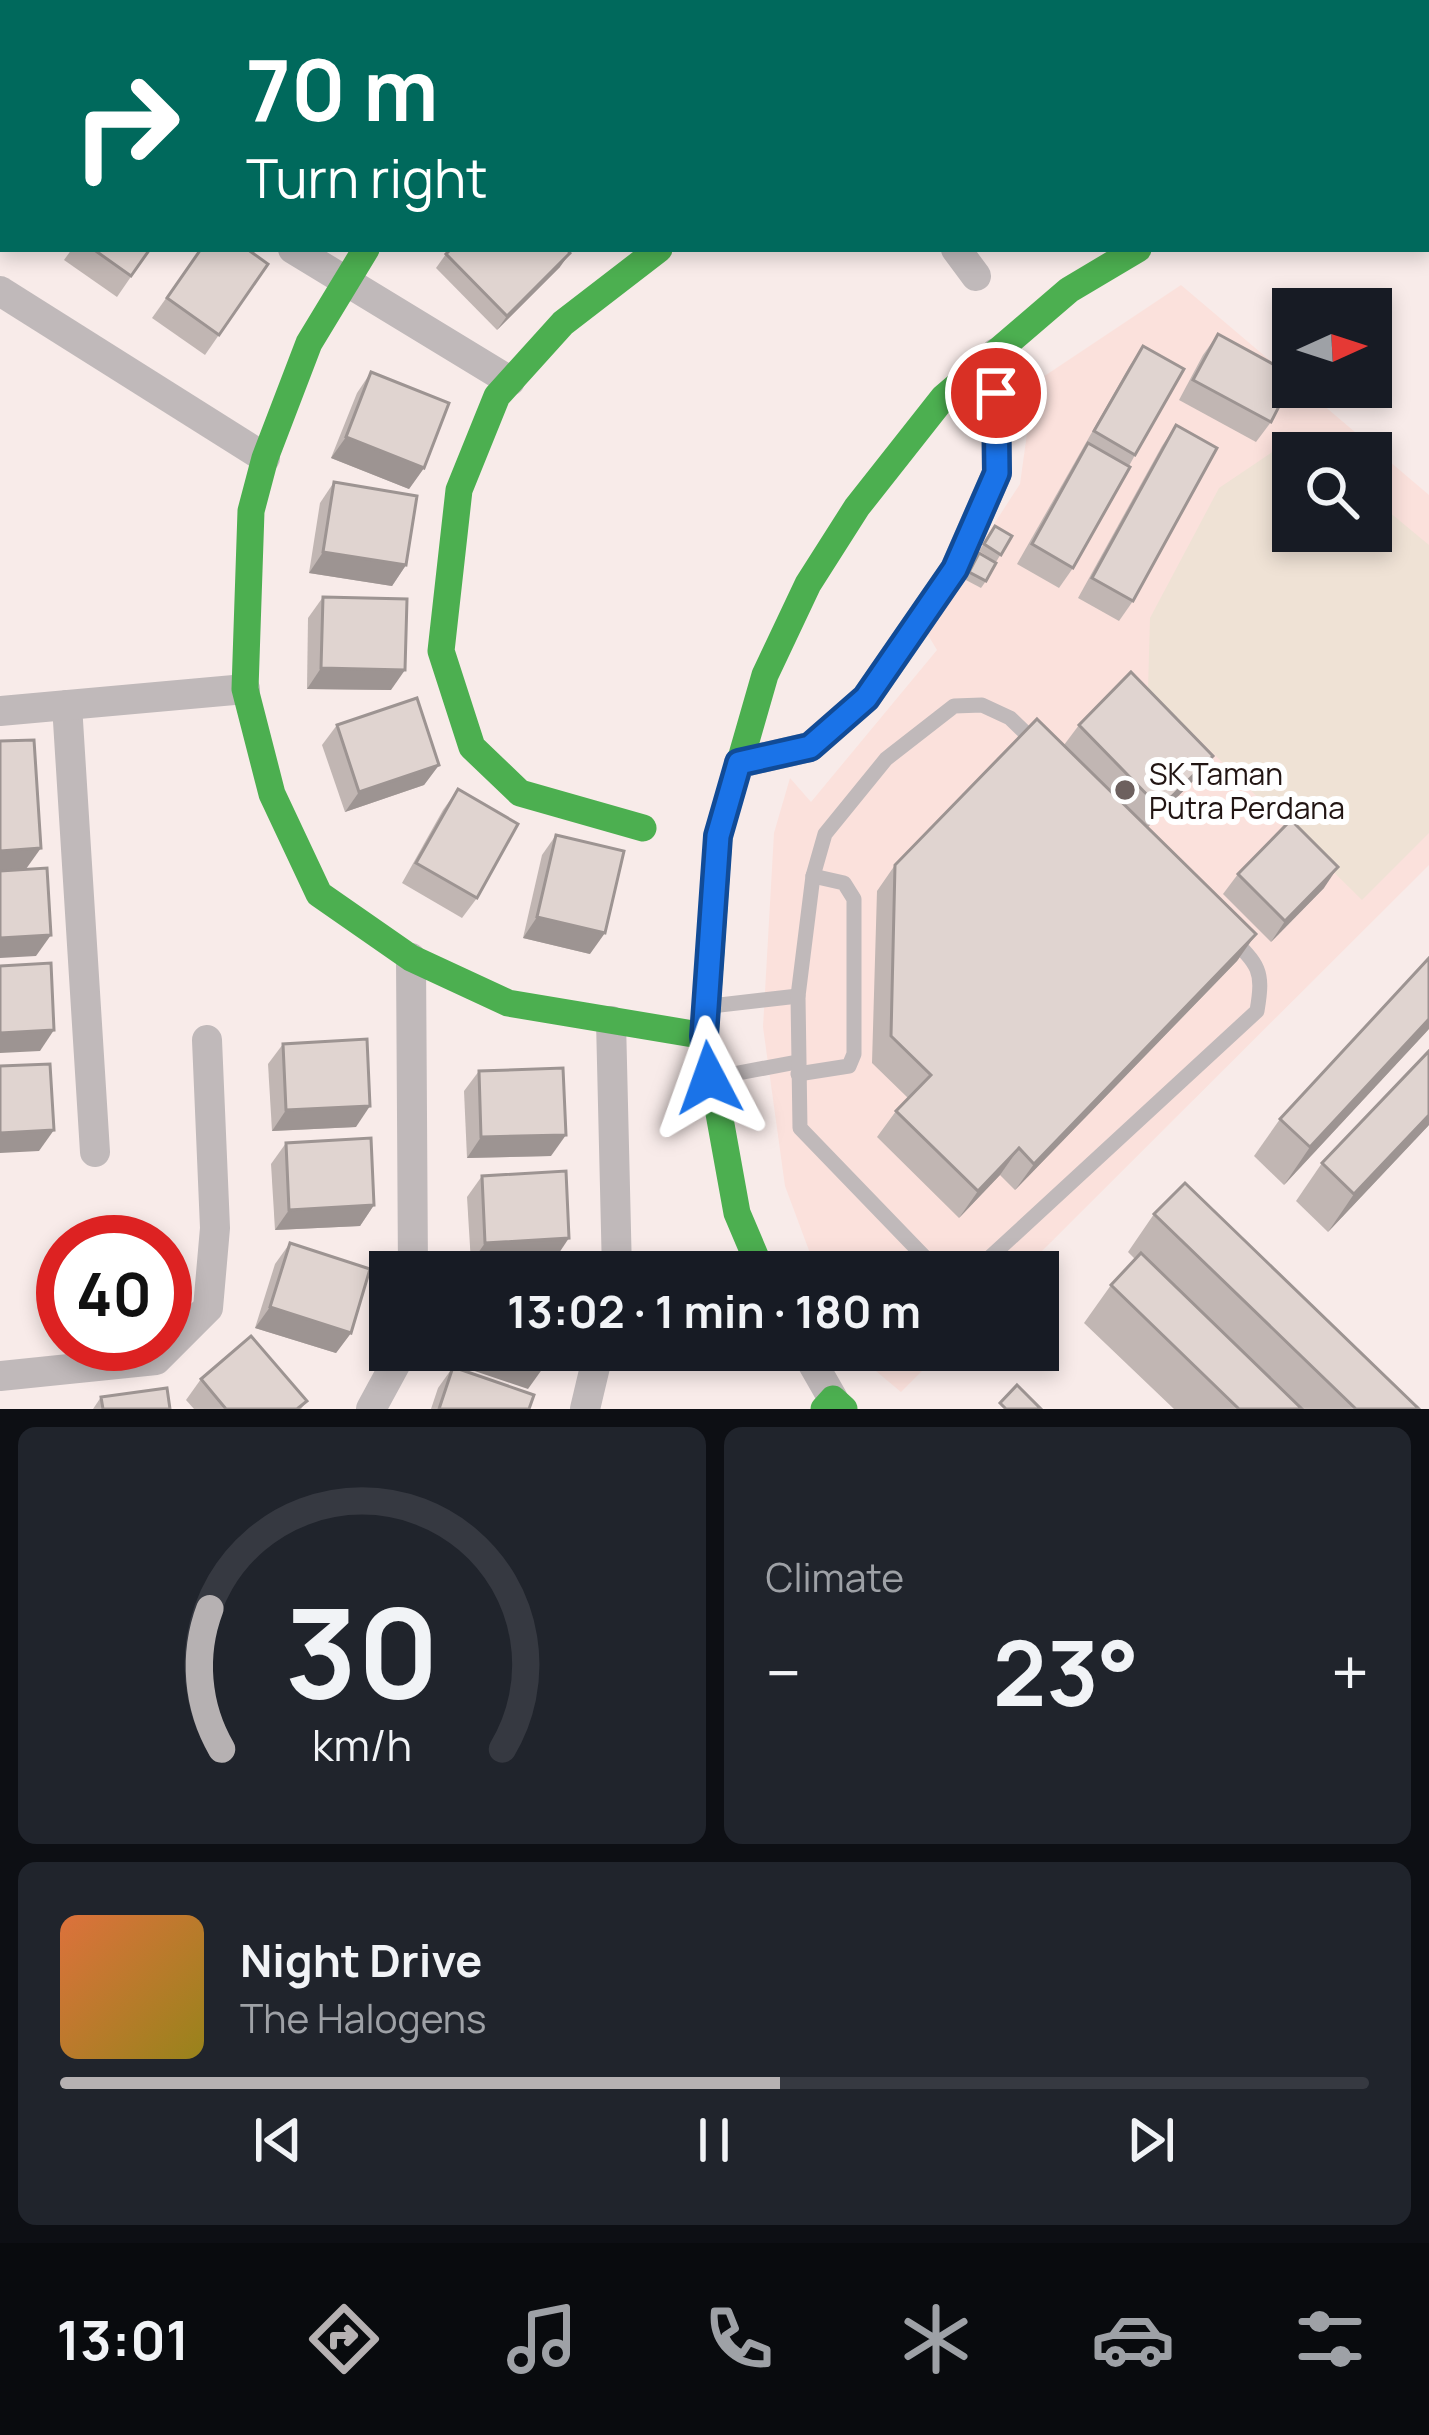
<!DOCTYPE html>
<meta charset="utf-8">
<style>
:root{--surface:#171b24;--page:#20242c;--text:#f1f3f6;--muted:#9ea1a6;--line:#363941;--accent:#b6b1b2}
body{margin:0;font-family:Manrope,sans-serif;background:var(--page);color:var(--text);height:100vh;display:flex;flex-direction:column;font-size:45px;white-space:nowrap}
*{box-sizing:border-box;margin:0}
p{font-size:39px;color:var(--muted)}
.icon{flex:none;width:66px;height:66px;fill:none;stroke:currentColor;stroke-width:2;stroke-linecap:round;stroke-linejoin:round}
.map{position:relative;height:1409px;overflow:hidden}
.sheet{display:flex;flex-direction:column;gap:18px;padding:18px;background:#0d0f14;flex:1}
.sheet>*{flex:none}
.guide{position:absolute;left:0px;top:0px;width:1431px;height:252px;box-shadow:0 6px 18px #0003;background:#00695c;color:#fff;overflow:hidden}
.needle{width:78px;rotate:87deg}
.controls{position:absolute;left:1272px;top:288px;display:grid;gap:24px}
.controls a{display:grid;place-items:center;width:120px;height:120px;border-radius:0px;background:var(--surface);box-shadow:0 6px 18px #0003;font-size:60px}
.speed{position:absolute;left:36px;top:1215px;display:flex;gap:24px;font-size:60px;font-weight:700;text-align:center}
.speed>*{display:grid;place-content:center;width:156px;height:156px;border-radius:50%;background:var(--surface);box-shadow:0 6px 18px #0003;line-height:1}
.speed .limit{border:18px solid #d22;background:#fff;color:#111}
.pin{position:absolute;display:grid;place-items:center;width:102px;height:102px;color:#fff;margin:-51px;border:6px solid #fff;border-radius:50%;box-shadow:0 3px 12px #0007}
.me{position:absolute;width:132px;margin:-66px;rotate:356deg;stroke-linejoin:round;filter:drop-shadow(0 0 9px #0008)}
.turn{display:flex;align-items:center;gap:42px;height:252px;padding:0 48px;font-size:54px}
.turn .icon{width:156px;height:156px;stroke-width:2.5}
.turn b{display:block;font-size:84px;line-height:102px}
.big{font-size:90px;font-weight:700;line-height:1.1}
.sheet .card{flex:1;display:flex;flex-direction:column;justify-content:center;gap:18px;min-width:0;padding:0 42px;border-radius:18px;background:var(--page)}
.sheet .dial{align-items:center;gap:0}
.dial svg{height:312px;overflow:visible;fill:none;stroke:var(--line);stroke-width:7;stroke-linecap:round;text-anchor:middle}
.dial text{fill:var(--text);stroke:none}
.song{display:flex;align-items:center;gap:36px}
.cover{width:144px;height:144px;border-radius:18px;background:linear-gradient(135deg,hsl(20 70% 55%),hsl(50 70% 35%))}
.played{height:12px;border-radius:6px;background:linear-gradient(90deg,var(--accent) 55%,var(--line) 55%)}
.keys{display:flex;justify-content:space-around;direction:ltr}
.heat{display:flex;justify-content:space-between;align-items:center;font-size:66px;direction:ltr}
.sheet .tiles{flex:1;display:grid;gap:18px;grid-template-columns:1fr 1fr}
.card:last-child{grid-column:span 2}
.trip{position:absolute;left:369px;top:1251px;width:690px;height:120px;border-radius:0px;background:var(--surface);box-shadow:0 6px 18px #0003;font-weight:700;line-height:120px;text-align:center}
.dock{display:flex;height:192px;justify-content:space-around;align-items:center;background:#090b0e;color:var(--muted)}
.dock .icon{width:84px;height:84px}
.dock .selected{color:var(--accent)}
.dock b{font-size:54px;color:var(--text)}
.map>svg:first-child{display:block}
.built{fill:#fbe1dc;fill-rule:evenodd}
.green{fill:#efe2d5}
.lines{fill:none;stroke-linecap:round;stroke-linejoin:round}
.lane{stroke:#c0b9ba;stroke-width:15}
.street{stroke:#c0b9ba;stroke-width:30}
.fast{stroke:#4caf50;stroke-width:27}
.wall{fill:#c1b6b3}
.shaded-wall{fill:#9d9492}
.building{fill:#e0d4d0;stroke:#9d9492;stroke-width:3}
.route-casing{stroke:#114b97;stroke-width:30}
.route{stroke:#1a73e8;stroke-width:21}
.poi-dot{fill:#6d605e;stroke:#fff;stroke-width:4.5}
.labels{text-anchor:middle;dominant-baseline:central;stroke-width:12;stroke-linejoin:round;paint-order:stroke}
.poi-label{font-size:30px;fill:#221513;stroke:#fff;text-anchor:start}
</style>
<div class="map">
<svg width="1429" height="1409" viewBox="0 0 1429 1409">
<rect width="100%" height="100%" fill="#f8ebe9"/>
<g class="built">
<path d="M1181,285l112,95v7h9l127,108v370l-408,407h-204l-32,-86 -22,-159 11,-194 16,-55 21,24 126,-152 -12,-20 95,-146 14,-101zM1293,453h78v78h-78z"/>
<path d="M851,1350h92l-42,42z"/>
</g>
<path class="green" d="M1296,436l21,17h-24v78h78v-34l58,48v288l-67,67 -214,-211 2,-71 69,-130z"/>
<g class="lines">
<g class="lane">
<path d="M711,1006l87,-10"/>
<path d="M798,1074l51,-8 5,-12v-155l-10,-16 -31,-7"/>
<path d="M717,1077l80,-15"/>
<path d="M939,1272l-139,-144 -2,-132 15,-120 12,-42 61,-75 68,-53 28,-1 28,13 28,27"/>
<path d="M955,1272l33,-13 269,-248c7,-41 2,-46 -28,-75"/>
</g>
<g class="street">
<path d="M275,0l5,3"/>
<path d="M30,3l2,-3"/>
<path d="M345,3l4,-3"/>
<path d="M971,3l2,-3"/>
<path d="M1205,3l2,-3"/>
<path d="M0,47l3,-5"/>
<path d="M1428,135h1"/>
<path d="M293,249l217,132"/>
<path d="M956,249l20,27"/>
<path d="M0,291l265,167"/>
<path d="M67,705l28,447"/>
<path d="M0,711l245,-22"/>
<path d="M739,763l71,-16 56,-49 89,-129 42,-96 -1,-120"/>
<path d="M411,958l2,314"/>
<path d="M611,1021l6,251"/>
<path d="M805,1350l28,49"/>
<path d="M0,1376l156,-16 52,-52 7,-80 -8,-188"/>
<path d="M371,1409l32,-59"/>
<path d="M585,1409l14,-59"/>
</g>
<g class="fast">
<path d="M366,249l-57,94 -44,115 -14,53 -6,178 27,105 47,100 92,64 97,45 197,33"/>
<path d="M643,828l-123,-35 -48,-46 -31,-96 18,-161 38,-94 66,-73 96,-74"/>
<path d="M762,1272l-25,-59 -32,-177 14,-201 46,-160 43,-91 49,-77 86,-109 126,-108 69,-41"/>
<path d="M824,1409l9,-10 11,10"/>
</g>
</g>
<g class="wall">
<path d="M429,0h124l2,3h-125z"/>
<path d="M1069,0h75l-1,3h-68z"/>
<path d="M3,166v51l-3,-2v-45z"/>
<path d="M72,249h78l-33,48 -53,-37z"/>
<path d="M201,249l67,15 -63,91 -53,-37z"/>
<path d="M446,254l114,13 -63,63 -61,-62z"/>
<path d="M1218,334l53,88 -15,20 -77,-42 24,-45z"/>
<path d="M1143,346l-8,109 -62,113 -14,20 -42,-24 112,-197z"/>
<path d="M371,372l53,96 -15,21 -78,-31 26,-65z"/>
<path d="M1176,425l-43,176 -14,20 -41,-23 84,-152z"/>
<path d="M334,482l72,83 -14,21 -83,-13 11,-70z"/>
<path d="M995,526l17,10 -16,26 -17,-11z"/>
<path d="M975,560l11,21 -5,7 -17,-9z"/>
<path d="M323,597l68,93 -84,-1 1,-71z"/>
<path d="M337,725l102,40 -15,20 -79,27 -23,-67z"/>
<path d="M1079,725l119,51 -51,51 109,107 -19,27 -222,229 -15,-15 -41,43 -82,-81 19,-26 12,-13 -36,-35 5,-172 18,-26 169,-120z"/>
<path d="M458,789l19,109 -15,20 -60,-35 41,-73z"/>
<path d="M556,835l34,119 -67,-16 19,-83z"/>
<path d="M1238,874l86,14 -53,54 -48,-48z"/>
<path d="M1429,1029l-145,156 -30,-29 26,-37z"/>
<path d="M283,1044l73,83 -84,4 -4,-67z"/>
<path d="M479,1071l72,85 -84,2 -3,-67z"/>
<path d="M1429,1125l-101,107 -32,-31 26,-38z"/>
<path d="M286,1143l88,62 -14,21 -85,4 -4,-66z"/>
<path d="M482,1176l73,83 -84,4 -4,-66z"/>
<path d="M1154,1214l265,195h-245l-90,-86 27,-38 24,-26 -7,-7z"/>
<path d="M290,1243l61,90 -15,20 -81,-25 20,-64z"/>
<path d="M895,1350h26l-14,13z"/>
<path d="M453,1367l76,42h-98l7,-21z"/>
<path d="M201,1379l106,22 -6,8h-107l-8,-9z"/>
<path d="M101,1397l69,12h-77z"/>
</g>
<g class="shaded-wall">
<path d="M581,0h24l-9,3h-17z"/>
<path d="M570,253l-10,14 -63,63 10,-14z"/>
<path d="M346,437l78,31 -15,21 -78,-31z"/>
<path d="M323,552l83,13 -14,21 -83,-13z"/>
<path d="M321,668l84,2 -14,20 -84,-1z"/>
<path d="M1213,756l-15,20 -52,53 14,-21z"/>
<path d="M439,765l-15,20 -79,27 14,-20z"/>
<path d="M41,848l-15,21 -26,2v-20z"/>
<path d="M1338,867l-14,21 -53,54 14,-21z"/>
<path d="M537,917l68,16 -15,21 -67,-16z"/>
<path d="M1256,934l-19,27 -222,229 19,-26z"/>
<path d="M51,935l-15,21 -36,2v-20z"/>
<path d="M1429,1019v10l-145,156 26,-38z"/>
<path d="M54,1030l-14,21 -40,2v-20z"/>
<path d="M370,1106l-14,21 -84,4 14,-21z"/>
<path d="M1429,1115v10l-101,107 26,-38z"/>
<path d="M54,1130l-15,21 -39,2v-20z"/>
<path d="M566,1135l-15,21 -84,2 14,-21z"/>
<path d="M1019,1148l-19,27 -41,43 19,-27z"/>
<path d="M374,1205l-14,21 -85,4 14,-20z"/>
<path d="M569,1238l-14,21 -84,4 14,-20z"/>
<path d="M270,1307l81,26 -15,20 -81,-25z"/>
<path d="M456,1350h31l56,18 -15,21 -80,-27z"/>
</g>
<g class="building">
<path d="M124,0h79l-2,3h-79z"/>
<path d="M447,0h106l2,3h-106z"/>
<path d="M1120,0h24l-1,3h-18z"/>
<path d="M3,166v20l-3,-2v-13z"/>
<path d="M93,249h57l-19,27z"/>
<path d="M201,249h46l21,15 -49,71 -52,-37z"/>
<path d="M451,249h116l3,4 -63,63 -61,-62z"/>
<path d="M1218,334l75,41v4l-22,43 -78,-42z"/>
<path d="M1143,346l41,23 -49,86 -41,-24z"/>
<path d="M371,372l78,31 -25,65 -78,-31z"/>
<path d="M1176,425l41,23 -84,153 -41,-23z"/>
<path d="M1088,443l42,24 -57,101 -41,-24z"/>
<path d="M334,482l83,14 -11,69 -83,-13z"/>
<path d="M995,526l17,10 -11,19 -17,-11z"/>
<path d="M979,553l17,10 -10,18 -17,-9z"/>
<path d="M323,597l84,2 -2,71 -84,-2z"/>
<path d="M1131,672l82,84 -53,52 -81,-83z"/>
<path d="M417,698l22,67 -80,27 -22,-67z"/>
<path d="M1037,719l219,215 -222,230 -15,-16 -41,43 -82,-80 35,-36 -40,-39 4,-171z"/>
<path d="M34,740l7,108 -41,3v-110z"/>
<path d="M458,789l60,35 -41,74 -61,-35z"/>
<path d="M1291,820l47,47 -53,54 -47,-47z"/>
<path d="M556,835l68,16 -19,82 -68,-16z"/>
<path d="M47,868l4,67 -51,3v-67z"/>
<path d="M1429,958v61l-119,128 -30,-28z"/>
<path d="M51,963l3,67 -54,3v-67z"/>
<path d="M367,1039l3,67 -84,4 -3,-66z"/>
<path d="M1429,1051v64l-75,79 -32,-31z"/>
<path d="M50,1064l4,66 -54,3v-67z"/>
<path d="M563,1068l3,67 -85,2 -2,-66z"/>
<path d="M371,1138l3,67 -85,5 -3,-67z"/>
<path d="M566,1171l3,67 -84,5 -3,-67z"/>
<path d="M1185,1183l234,226h-63l-202,-195z"/>
<path d="M290,1243l80,26 -19,64 -81,-26z"/>
<path d="M1141,1253l161,156h-63l-128,-124z"/>
<path d="M251,1336l56,65 -10,8h-71l-25,-30z"/>
<path d="M487,1350h62l-6,18z"/>
<path d="M453,1367l81,28 -5,14h-90z"/>
<path d="M1017,1385l24,24h-35l-6,-6z"/>
<path d="M167,1388l3,21h-67l-2,-12z"/>
</g>
<g class="lines">
<defs>
<path id="route" d="M709,1078l-5,-42 14,-200 21,-73 71,-16 56,-49 89,-129 42,-96 -1,-80"/>
</defs>
<use href="#route" class="route-casing"/>
<use href="#route" class="route"/>
</g>
<circle class="poi-dot" cx="1125" cy="790" r="12"/>
<g class="labels">
<g class="poi-label">
<text x="1149" y="773">SK Taman<tspan x="1149" dy="34">Putra Perdana</tspan></text>
</g>
</g>
</svg>
<div class="controls">
<a><svg class="needle" viewBox="-14 -14 28 28"><path d="M0-13l5 13h-10z" fill="#e53935"/><path d="M0 13l5-13h-10z" fill="#9ea1a6"/></svg></a>
<a><svg class="icon" aria-label="search" viewBox="0 0 24 24"><circle cx="10" cy="10" r="6"/><path d="M15 15l6 6"/></svg></a>
</div>
<div class="speed"><div class="limit">40</div></div>
<div class="pin" style="left:996px;top:393px;background:#d93025"><svg class="icon" aria-label="arrive" viewBox="0 0 24 24"><path d="M6 21V4h12l-3 4 3 4H6"/></svg></div>
<svg class="me" style="left:709px;top:1078px" viewBox="-20 -20 40 40"><path d="M0-17L14 15 0 8-14 15z" fill="#1a73e8" stroke="#fff" stroke-width="4"/></svg>
<div class="trip">13:02 · 1 min · 180 m</div>
<div class="guide">
<div class="turn"><svg class="icon" aria-label="right" viewBox="0 0 24 24"><path d="M7 20v-9h11M14 6l5 5-5 5"/></svg><div><b>70 m</b>Turn right</div></div>
</div>
</div>
<section class="sheet">
<div class="tiles">
<div class="card dial"><svg viewBox="0 0 100 80">
<path d="M14 69A42 42 0 1 1 86 69"/>
<path d="M14 69A42 42 0 0 1 11 33" stroke="#b6b1b2"/>
<text x="50" y="56" font-size="32" font-weight="700">30</text>
<text x="50" y="72" font-size="11">km/h</text>
</svg></div>
<div class="card"><p>Climate</p>
<div class="heat"><a>−</a><b class="big">23°</b><a>+</a></div>
</div>
<div class="card">
<div class="song"><i class="cover"></i><div><b>Night Drive</b><p>The Halogens</p></div></div>
<div class="played"></div>
<div class="keys"><svg class="icon" aria-label="previous" viewBox="0 0 24 24"><path d="M18 5L8 12l10 7zM5 5v14"/></svg><svg class="icon" aria-label="pause" viewBox="0 0 24 24"><path d="M8 5v14M16 5v14"/></svg><svg class="icon" aria-label="next" viewBox="0 0 24 24"><path d="M6 5l10 7-10 7zM19 5v14"/></svg></div>
</div>
</div>
</section>
<nav class="dock">
<b>13:01</b>
<svg class="icon selected" aria-label="directions" viewBox="0 0 24 24"><path d="M12 3l9 9-9 9-9-9zM9 14v-3h6M13 9l2 2-2 2"/></svg>
<svg class="icon" aria-label="music" viewBox="0 0 24 24"><path d="M9 18V5l10-2v13"/><circle cx="6" cy="18" r="3"/><circle cx="16" cy="16" r="3"/></svg>
<svg class="icon" aria-label="phone" viewBox="0 0 24 24"><path d="M5 4h4l2 5-3 2q2 4 5 5l2-3 5 2v4C11 20 4 13 5 4z"/></svg>
<svg class="icon" aria-label="climate" viewBox="0 0 24 24"><path d="M12 3v18M4 7l16 10M4 17L20 7"/></svg>
<svg class="icon" aria-label="car" viewBox="0 0 24 24"><path d="M5 17H2v-5l4-1 3-4h7l3 4 3 1v5h-3M9 17h6M6 11h13"/><circle cx="7" cy="17" r="2"/><circle cx="17" cy="17" r="2"/></svg>
<svg class="icon" aria-label="filters" viewBox="0 0 24 24"><path d="M4 7h16M4 17h16"/><circle cx="9" cy="7" r="2"/><circle cx="15" cy="17" r="2"/></svg>
</nav>
